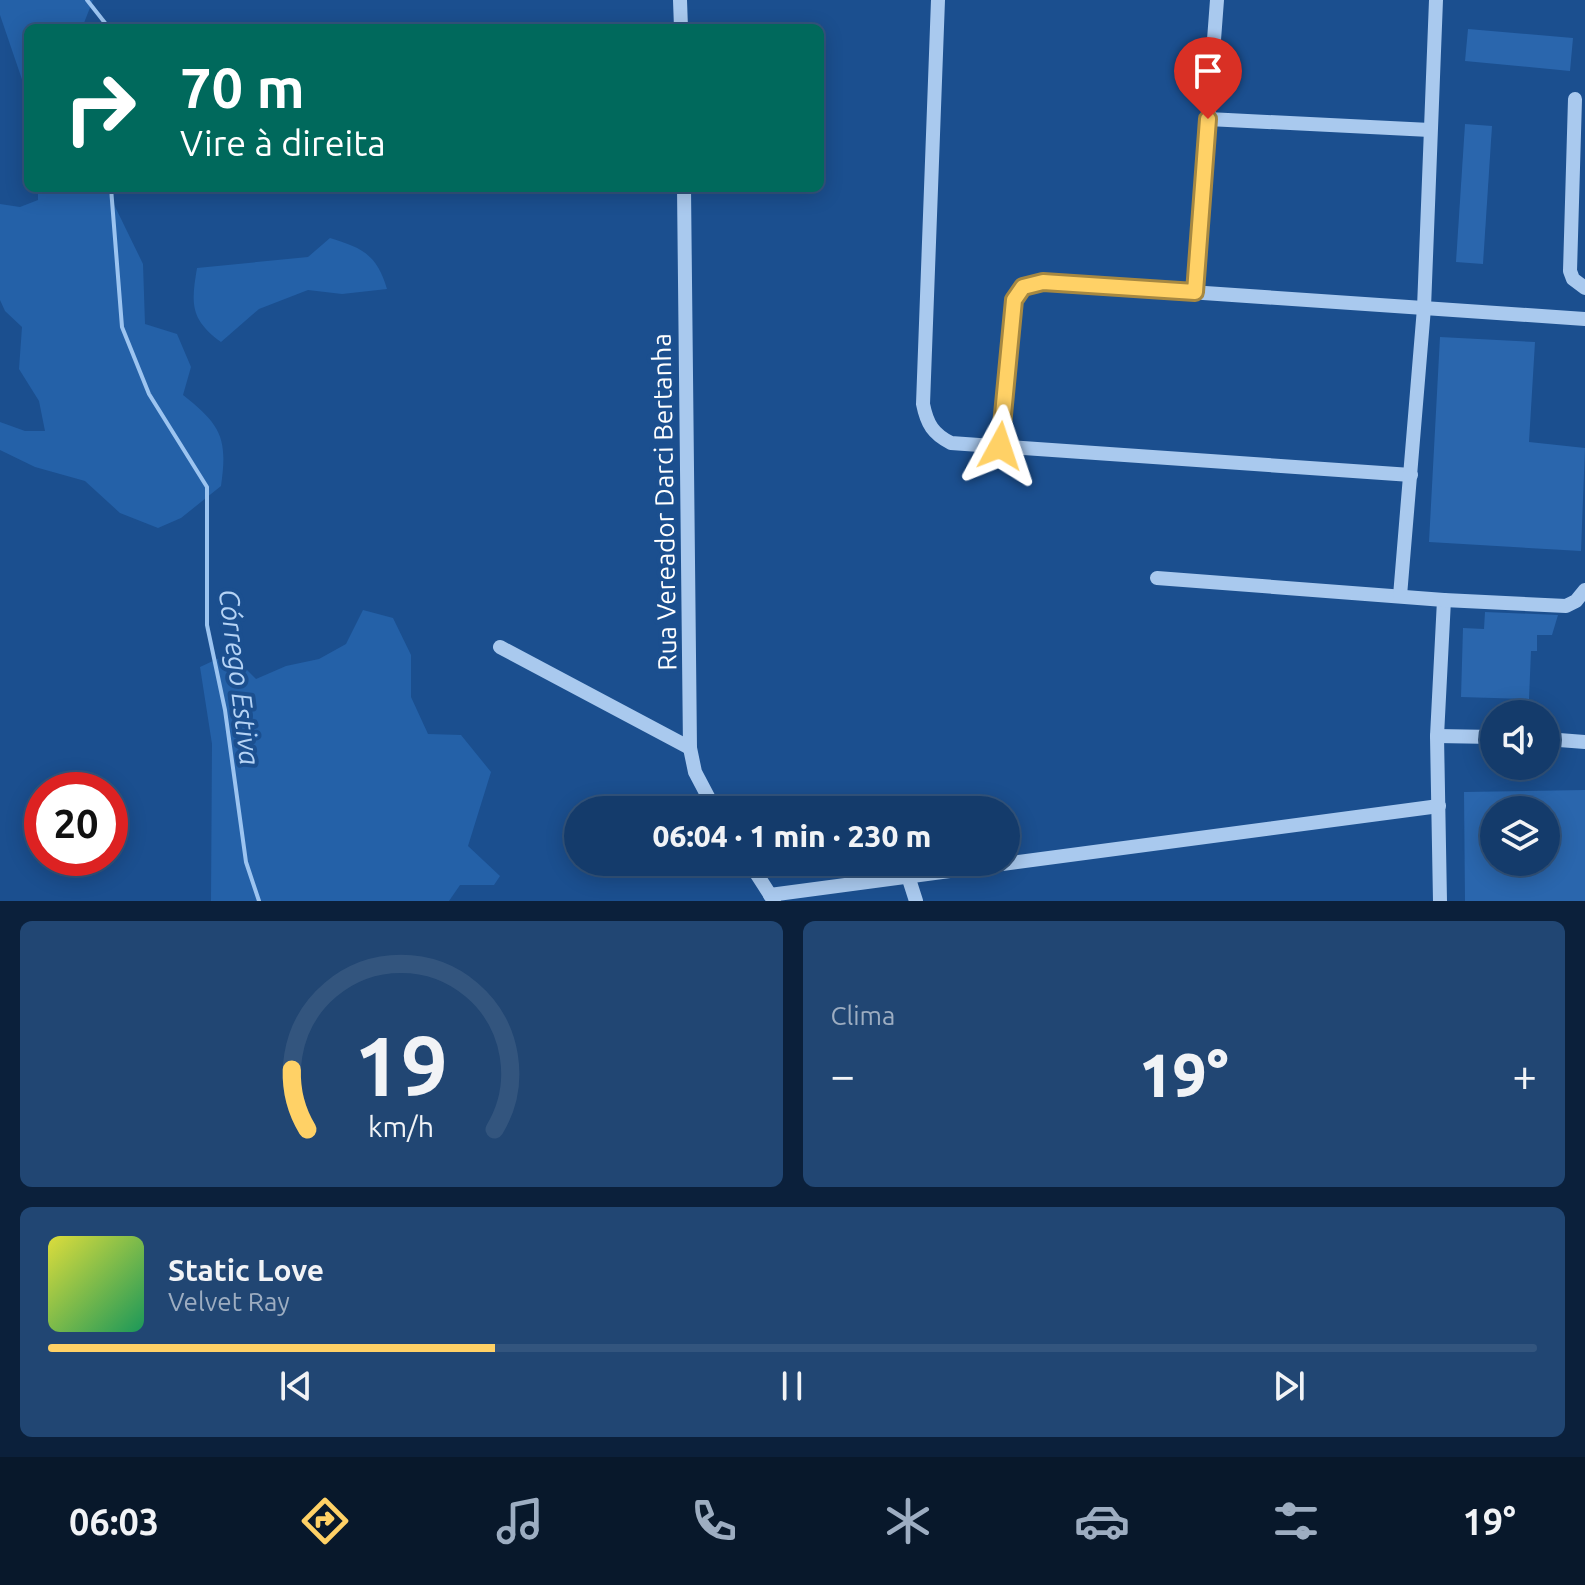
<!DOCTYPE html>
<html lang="pt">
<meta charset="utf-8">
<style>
:root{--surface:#143b6b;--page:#214673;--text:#f1f3f6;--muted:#9dadc1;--line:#33557e;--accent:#ffd166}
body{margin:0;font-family:Ubuntu,sans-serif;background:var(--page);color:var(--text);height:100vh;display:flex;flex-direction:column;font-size:30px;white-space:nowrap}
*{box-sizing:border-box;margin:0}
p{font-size:26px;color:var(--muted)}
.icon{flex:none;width:44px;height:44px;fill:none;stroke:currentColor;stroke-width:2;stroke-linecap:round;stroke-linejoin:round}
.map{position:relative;height:901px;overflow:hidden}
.drawer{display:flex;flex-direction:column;gap:20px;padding:20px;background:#0b203b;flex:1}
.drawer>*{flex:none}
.hud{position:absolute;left:24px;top:24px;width:800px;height:168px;border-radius:12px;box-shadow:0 4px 20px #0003,0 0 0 2px var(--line);background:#00695c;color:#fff;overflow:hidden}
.controls{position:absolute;left:1480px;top:700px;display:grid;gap:16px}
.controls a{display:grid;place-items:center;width:80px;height:80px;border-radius:50%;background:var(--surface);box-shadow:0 4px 20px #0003,0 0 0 2px var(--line);font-size:40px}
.speed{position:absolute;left:24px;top:772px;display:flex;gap:16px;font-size:40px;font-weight:700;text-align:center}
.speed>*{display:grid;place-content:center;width:104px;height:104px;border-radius:50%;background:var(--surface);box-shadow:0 4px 20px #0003,0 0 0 2px var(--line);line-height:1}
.speed .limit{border:12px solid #d22;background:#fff;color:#111}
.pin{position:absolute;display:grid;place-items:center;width:68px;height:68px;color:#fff;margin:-82px -34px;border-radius:50% 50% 50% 0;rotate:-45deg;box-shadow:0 0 8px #0007}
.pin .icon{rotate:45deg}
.me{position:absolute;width:88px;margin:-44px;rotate:5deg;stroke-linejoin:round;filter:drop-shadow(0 0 6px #0008)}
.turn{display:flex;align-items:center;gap:28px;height:168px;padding:0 24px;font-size:36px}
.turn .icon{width:104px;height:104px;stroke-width:2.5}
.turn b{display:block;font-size:56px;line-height:68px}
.big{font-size:60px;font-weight:800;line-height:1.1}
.drawer .widget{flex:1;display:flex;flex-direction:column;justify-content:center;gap:12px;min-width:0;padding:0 28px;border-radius:12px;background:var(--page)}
.drawer .dial{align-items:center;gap:0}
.dial svg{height:208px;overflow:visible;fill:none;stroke:var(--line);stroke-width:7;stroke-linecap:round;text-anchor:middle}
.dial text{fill:var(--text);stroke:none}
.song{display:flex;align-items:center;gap:24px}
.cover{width:96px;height:96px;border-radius:12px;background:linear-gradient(135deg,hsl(60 70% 55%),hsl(150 70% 35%))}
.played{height:8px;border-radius:4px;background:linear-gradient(90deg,var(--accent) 30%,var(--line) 30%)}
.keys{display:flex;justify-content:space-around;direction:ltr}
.heat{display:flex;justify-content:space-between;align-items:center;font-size:44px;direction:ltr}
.drawer .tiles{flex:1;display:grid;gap:20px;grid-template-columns:1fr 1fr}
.widget:last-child{grid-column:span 2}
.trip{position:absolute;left:564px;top:796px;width:456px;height:80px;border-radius:40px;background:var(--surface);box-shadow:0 4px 20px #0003,0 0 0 2px var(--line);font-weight:800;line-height:80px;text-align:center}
.dock{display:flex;height:128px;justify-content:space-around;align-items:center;background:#08182b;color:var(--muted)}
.dock .icon{width:56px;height:56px}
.dock .current{color:var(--accent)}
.dock b{font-size:36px;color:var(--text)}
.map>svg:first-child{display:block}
.green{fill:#2461a8}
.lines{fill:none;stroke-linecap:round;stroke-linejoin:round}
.stream{stroke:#9cc4f0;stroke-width:4}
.building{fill:#2a66ad;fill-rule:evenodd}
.minor{stroke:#a9c9ee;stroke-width:14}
.route-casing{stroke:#a68842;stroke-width:20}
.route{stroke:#ffd166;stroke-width:14}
.labels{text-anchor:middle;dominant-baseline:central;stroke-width:8;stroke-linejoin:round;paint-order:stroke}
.street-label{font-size:26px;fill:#fff;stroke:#1b4f8f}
.water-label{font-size:28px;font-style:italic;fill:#b5d3f5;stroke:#1b4f8f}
</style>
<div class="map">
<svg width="1585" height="901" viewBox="0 0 1585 901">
<rect width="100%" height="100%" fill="#1b4f8f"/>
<g class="green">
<path d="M0,0h93l-11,28h-54v69l-28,-82z"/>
<path d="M38,188h68l37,76 2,60 32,10 14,33 -8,28c38,30 45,43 38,91l-40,32 -23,10 -38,-15 -35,-32 -50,-14 -35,-17v-28l25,9h20l-6,-30 -20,-32 3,-42 -17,-16 -5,-11v-96l20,3 18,-7z"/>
<path d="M330,238c33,10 47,17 57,51l-45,5 -34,-4 -49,19 -38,33c-31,-23 -30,-38 -24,-74l111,-11z"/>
<path d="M363,610l30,8 18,37v42l17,37 33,1 30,37 -23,74 32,30 -6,9h-34l-11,16h-238l1,-157 -12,-77 30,-14 26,26 30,-13 33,-7 27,-15z"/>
</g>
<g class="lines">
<g class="stream">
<path d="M87,0l22,28"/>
<path d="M111,188l11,139 27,67 58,93v138l18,85 21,152 13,39"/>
</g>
</g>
<g class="building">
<path d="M1468,29l105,9 -3,33 -105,-10z"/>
<path d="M1465,124l27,2 -9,138 -27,-2z"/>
<path d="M1440,337l95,5 -6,100 56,6 -4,103 -152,-9z"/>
<path d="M1485,612l73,3 -6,20h-15v16h-6l-2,48 -68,-2 2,-69 21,1z"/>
<path d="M1585,790v111h-120l-1,-109zM1494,810h52v52h-52z"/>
</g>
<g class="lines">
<g class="minor">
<path d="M680,0l1,28"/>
<path d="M938,0l-15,404c4,20 10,30 28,39l460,32"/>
<path d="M1575,99l-5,172 3,8 12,9"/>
<path d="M1208,119l222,11"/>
<path d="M684,188l6,560 5,24 20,38"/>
<path d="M1195,292l22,-292"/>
<path d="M1000,446l14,-146c6,-14 15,-16 29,-18l542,37"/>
<path d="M1157,578l287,22 -7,136 3,165"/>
<path d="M1400,596l24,-288 12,-308"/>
<path d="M1444,600l122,6 10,-5 9,-11"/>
<path d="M500,647l190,101"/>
<path d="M1437,736l57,1"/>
<path d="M1546,739l39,3"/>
<path d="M749,862l25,39"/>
<path d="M908,876l8,25"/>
<path d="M770,895l669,-89"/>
</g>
</g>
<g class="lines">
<defs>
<path id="route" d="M1000,446l14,-146 9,-13 20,-5 152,10 13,-173"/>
</defs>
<use href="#route" class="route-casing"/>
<use href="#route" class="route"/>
</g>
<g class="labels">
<g class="street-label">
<text transform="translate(664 502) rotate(-91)">Rua Vereador Darci Bertanha</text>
</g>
<g class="water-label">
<text transform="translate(240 677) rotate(83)">Córrego Estiva</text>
</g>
</g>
</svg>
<div class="controls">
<a><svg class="icon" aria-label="sound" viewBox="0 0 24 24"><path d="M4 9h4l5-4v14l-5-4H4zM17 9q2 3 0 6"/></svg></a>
<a><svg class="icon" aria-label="layers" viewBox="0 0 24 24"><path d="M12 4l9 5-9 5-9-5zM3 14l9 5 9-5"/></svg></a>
</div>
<div class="speed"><div class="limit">20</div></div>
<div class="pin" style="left:1208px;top:119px;background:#d93025"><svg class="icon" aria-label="arrive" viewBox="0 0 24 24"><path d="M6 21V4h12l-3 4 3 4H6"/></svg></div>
<svg class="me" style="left:1000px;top:446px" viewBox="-20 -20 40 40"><path d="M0-17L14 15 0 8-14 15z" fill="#ffd166" stroke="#fff" stroke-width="4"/></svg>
<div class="trip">06:04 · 1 min · 230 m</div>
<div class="hud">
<div class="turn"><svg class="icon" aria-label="right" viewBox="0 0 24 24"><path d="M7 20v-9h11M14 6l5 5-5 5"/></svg><div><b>70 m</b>Vire à direita</div></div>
</div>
</div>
<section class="drawer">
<div class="tiles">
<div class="widget dial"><svg viewBox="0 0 100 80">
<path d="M14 69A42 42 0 1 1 86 69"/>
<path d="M14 69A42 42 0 0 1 8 46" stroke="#ffd166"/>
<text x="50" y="56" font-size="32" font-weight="700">19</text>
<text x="50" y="72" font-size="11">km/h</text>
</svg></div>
<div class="widget"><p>Clima</p>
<div class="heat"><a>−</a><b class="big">19°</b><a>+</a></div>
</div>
<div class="widget">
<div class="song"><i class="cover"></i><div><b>Static Love</b><p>Velvet Ray</p></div></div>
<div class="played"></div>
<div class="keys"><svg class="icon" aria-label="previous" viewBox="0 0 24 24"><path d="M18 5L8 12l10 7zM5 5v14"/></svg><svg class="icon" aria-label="pause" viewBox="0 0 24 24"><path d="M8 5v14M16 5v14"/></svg><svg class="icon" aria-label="next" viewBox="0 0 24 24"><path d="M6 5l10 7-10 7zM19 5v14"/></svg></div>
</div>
</div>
</section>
<nav class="dock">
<b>06:03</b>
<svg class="icon current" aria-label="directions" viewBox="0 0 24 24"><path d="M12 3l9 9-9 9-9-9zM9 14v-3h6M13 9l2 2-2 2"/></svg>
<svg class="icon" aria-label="music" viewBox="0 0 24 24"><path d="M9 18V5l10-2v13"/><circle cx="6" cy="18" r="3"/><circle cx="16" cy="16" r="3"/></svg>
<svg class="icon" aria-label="phone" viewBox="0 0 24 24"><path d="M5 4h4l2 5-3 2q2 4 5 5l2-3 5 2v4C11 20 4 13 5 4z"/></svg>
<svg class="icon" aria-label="climate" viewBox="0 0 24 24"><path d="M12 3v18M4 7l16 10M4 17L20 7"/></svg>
<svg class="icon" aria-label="car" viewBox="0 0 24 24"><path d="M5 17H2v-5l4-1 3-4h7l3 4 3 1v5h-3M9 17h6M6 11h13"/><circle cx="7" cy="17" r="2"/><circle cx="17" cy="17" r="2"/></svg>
<svg class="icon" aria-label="filters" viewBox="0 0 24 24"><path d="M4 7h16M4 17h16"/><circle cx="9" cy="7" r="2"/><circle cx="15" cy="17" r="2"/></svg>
<b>19°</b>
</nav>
